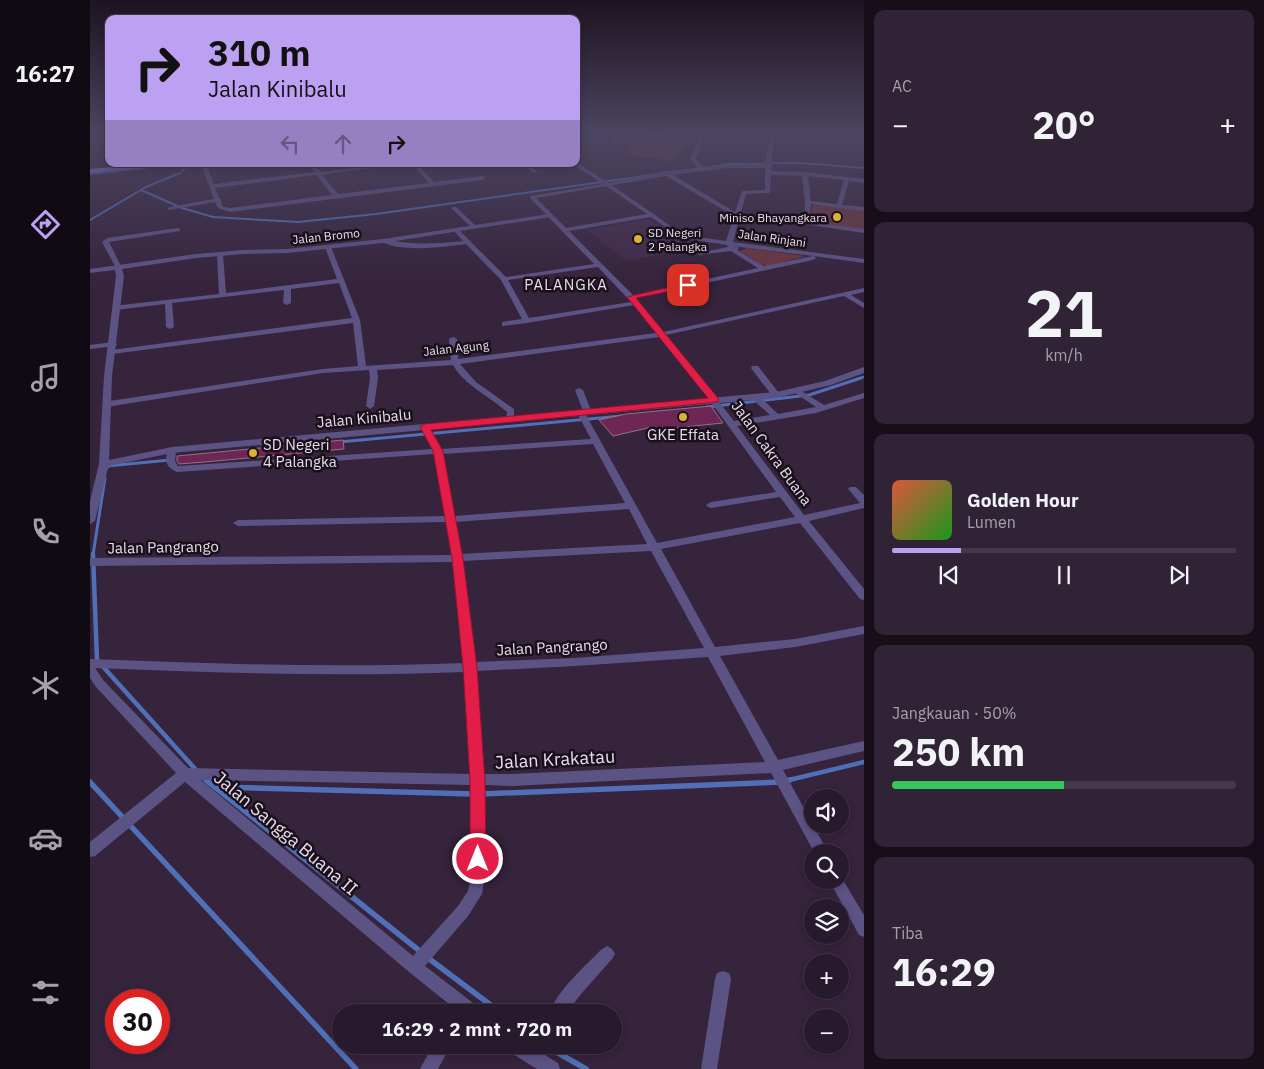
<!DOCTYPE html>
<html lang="id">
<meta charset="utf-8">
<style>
:root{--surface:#281a2d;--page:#302335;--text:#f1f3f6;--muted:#a5a1aa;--line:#443849;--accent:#bca0f2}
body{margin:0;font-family:"IBM Plex Sans",sans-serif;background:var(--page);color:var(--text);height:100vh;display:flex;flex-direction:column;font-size:19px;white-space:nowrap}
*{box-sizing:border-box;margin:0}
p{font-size:16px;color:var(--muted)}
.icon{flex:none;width:28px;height:28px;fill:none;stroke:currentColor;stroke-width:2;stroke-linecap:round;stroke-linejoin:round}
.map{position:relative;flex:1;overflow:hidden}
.drawer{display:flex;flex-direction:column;gap:10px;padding:10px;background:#160e19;width:400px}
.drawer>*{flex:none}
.hud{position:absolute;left:15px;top:15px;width:475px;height:152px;border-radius:10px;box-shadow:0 2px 8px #0003,0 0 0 1px var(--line);background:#bca0f2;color:#111;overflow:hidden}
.buttons{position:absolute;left:714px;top:789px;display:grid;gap:10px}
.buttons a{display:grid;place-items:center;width:45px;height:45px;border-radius:50%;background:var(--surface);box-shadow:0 2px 8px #0003,0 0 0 1px var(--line);font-size:25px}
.speed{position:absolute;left:15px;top:989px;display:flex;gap:10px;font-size:25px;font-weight:700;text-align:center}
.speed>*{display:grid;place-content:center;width:65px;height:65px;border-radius:50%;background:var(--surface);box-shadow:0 2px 8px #0003,0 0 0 1px var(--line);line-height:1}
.speed .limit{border:8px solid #d22;background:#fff;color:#111}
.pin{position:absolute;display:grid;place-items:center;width:42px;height:42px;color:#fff;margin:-21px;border-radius:10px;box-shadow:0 2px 8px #0006}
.me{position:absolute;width:55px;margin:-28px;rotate:0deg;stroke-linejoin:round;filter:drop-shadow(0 0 4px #0008)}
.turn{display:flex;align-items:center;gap:18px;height:105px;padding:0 20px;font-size:22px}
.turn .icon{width:65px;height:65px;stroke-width:2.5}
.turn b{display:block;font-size:35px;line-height:42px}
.lanes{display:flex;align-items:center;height:48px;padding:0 20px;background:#0003;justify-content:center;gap:25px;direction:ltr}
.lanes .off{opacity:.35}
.big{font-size:38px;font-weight:700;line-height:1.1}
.drawer .widget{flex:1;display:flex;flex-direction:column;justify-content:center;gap:8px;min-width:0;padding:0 18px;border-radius:10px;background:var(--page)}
.drawer .dial{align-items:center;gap:0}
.dial b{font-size:65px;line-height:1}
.song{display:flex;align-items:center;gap:15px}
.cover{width:60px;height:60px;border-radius:8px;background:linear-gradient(135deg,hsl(10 70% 55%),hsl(120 70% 35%))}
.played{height:5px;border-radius:2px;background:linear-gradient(90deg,var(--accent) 20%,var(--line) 20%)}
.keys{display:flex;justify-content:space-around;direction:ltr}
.heat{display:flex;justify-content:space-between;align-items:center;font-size:28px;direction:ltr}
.charge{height:8px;border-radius:4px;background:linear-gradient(90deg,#34c759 50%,var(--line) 0)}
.trip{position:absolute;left:242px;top:1004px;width:290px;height:50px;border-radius:25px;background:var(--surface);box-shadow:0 2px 8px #0003,0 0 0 1px var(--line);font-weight:700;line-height:50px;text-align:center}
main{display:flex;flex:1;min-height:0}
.menu{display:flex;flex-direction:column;width:90px;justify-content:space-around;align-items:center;background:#100a12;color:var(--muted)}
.menu .icon{width:35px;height:35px}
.menu .active{color:var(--accent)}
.menu b{font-size:22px;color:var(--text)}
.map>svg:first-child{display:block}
.built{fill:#402948}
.green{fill:#6a363e}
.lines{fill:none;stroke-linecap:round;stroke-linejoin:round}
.stream-far4{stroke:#506fb6;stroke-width:2}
.stream-far3{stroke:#506fb6;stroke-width:2.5}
.stream-far2{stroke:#506fb6;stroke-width:3}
.stream-far1{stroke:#506fb6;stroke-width:4.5}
.stream{stroke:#506fb6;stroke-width:5.5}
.building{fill:#6e2654;stroke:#937285}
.minor{fill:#5c5385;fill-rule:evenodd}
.tertiary{fill:#5c5385;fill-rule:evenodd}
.trunk{fill:#9681e5;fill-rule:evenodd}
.route{fill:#e11d48;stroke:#92132f}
.poi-dot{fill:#dbb233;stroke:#19101b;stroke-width:2}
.labels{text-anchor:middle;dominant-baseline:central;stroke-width:5;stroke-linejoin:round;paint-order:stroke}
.far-poi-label{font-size:12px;fill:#e8dcec;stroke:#19101b;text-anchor:end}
.far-street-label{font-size:12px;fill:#e8dcec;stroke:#19101b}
.far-quarter-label{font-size:15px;letter-spacing:1px;fill:#e8dcec;stroke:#19101b}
.street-label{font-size:15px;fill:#e8dcec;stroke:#19101b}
.poi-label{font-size:15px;fill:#e8dcec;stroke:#19101b}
.near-street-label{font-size:18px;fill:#e8dcec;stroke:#19101b}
</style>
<main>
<nav class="menu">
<b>16:27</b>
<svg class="icon active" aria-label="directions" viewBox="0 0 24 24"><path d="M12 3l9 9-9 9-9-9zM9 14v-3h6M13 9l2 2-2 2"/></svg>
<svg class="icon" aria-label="music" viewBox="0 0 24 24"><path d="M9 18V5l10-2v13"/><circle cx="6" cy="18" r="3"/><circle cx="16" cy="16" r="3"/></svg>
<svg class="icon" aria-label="phone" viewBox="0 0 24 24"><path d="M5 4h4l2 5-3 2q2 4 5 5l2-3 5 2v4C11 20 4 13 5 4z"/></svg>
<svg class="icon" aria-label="climate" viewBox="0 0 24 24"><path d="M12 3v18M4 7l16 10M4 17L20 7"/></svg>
<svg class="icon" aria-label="car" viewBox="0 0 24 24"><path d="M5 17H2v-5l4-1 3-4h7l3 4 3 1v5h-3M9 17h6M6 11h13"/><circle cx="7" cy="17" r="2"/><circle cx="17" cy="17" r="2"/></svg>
<svg class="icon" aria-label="filters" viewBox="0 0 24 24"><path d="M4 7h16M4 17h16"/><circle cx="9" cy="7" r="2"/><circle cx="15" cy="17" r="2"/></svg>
</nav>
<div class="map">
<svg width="774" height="1069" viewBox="0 0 774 1069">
<rect width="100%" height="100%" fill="#36233c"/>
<path class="built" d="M558,219l43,30 -64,12 -40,-31z"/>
<g class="green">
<path d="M552,134h23l27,3 -20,24 -50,-7z"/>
<path d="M723,204l51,6v20l-55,-7z"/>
<path d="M657,248l58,8h1l-38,10 -7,-2 -21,-13z"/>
</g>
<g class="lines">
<g class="stream-far4">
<path d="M69,166l19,-2"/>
<path d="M0,174l55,-6"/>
<path d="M51,190l41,18 31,9 85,5 78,-8 354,-50 70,-1 64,5"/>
<path d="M0,220l56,-33 34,-14 4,-4 1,-5"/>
</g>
<path class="stream-far3" d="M767,379l7,-2"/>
<g class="stream-far2">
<path d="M617,407l102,-12 52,-17"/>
<path d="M249,442l282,-26"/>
<path d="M17,468v-2l63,-6"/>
<path d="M3,555l12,-77"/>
</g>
<g class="stream-far1">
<path d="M3,554l4,106 100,111"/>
<path d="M114,778l4,3"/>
<path d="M695,781l79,-19"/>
</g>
<g class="stream">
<path d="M116,780l215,172"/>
<path d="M0,782l266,287"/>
<path d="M127,787l257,7"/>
<path d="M391,794l300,-12 9,-2"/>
<path d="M338,958l72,54"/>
<path d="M454,1045l42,24"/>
</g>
</g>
<g class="building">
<path d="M621,406l12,17 -70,7 -1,-3 -39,9 -14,-16 27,-6z"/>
<path d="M253,440l1,9 -139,13 -26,2 -2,-3v-5z"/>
</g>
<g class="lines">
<g class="minor">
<path d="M526,134h5l-4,3 -1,7h-4l1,-8z"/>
<path d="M611,134h4l-9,25 7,8 24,-2 38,-1 5,-30h4l-3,37 34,1 59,7v4l-15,-2 -7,24 22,2v4l-53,-7 -2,18 55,7v4l-60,-9 1,-22 -3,-26 -31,-1 -1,18 -24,1 -13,48 131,17v4l-50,-7 2,2 -3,2 -177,38 27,34 201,-44v4l-13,3 13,8v5l-20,-12 -178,39 68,86 36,-6 -19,-17 -1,-2 4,-2h3l21,20 38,-7 -21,-14v-4h3l26,16 40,-12v5l-48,15 -79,13 67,89 56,-12 -10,-12 -2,-2 2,-2h6l8,8v13l-55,13 55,68v11l-4,-1 -60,-76 -139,26 54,98 80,-8 69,-13v8l-69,13 -75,9 58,104 86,-19v10l-81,19 45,82h-14l-43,-79 -259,13 -27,-1v91l-3,18 -14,22 -43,50 52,40 2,6h-20l-50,-40 -224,-190 -90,74 -5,1v-15l86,-69 -80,-86 -6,-9v-19c124,5 249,9 374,4l-12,-101 -362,4v-8l361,-3 -5,-33 -208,4 -5,-3 5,-3 207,-4 -11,-62 -257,18c-12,-4 -13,-14 -8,-24h6l1,2 -1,11 3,5 255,-17 -12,-22 4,-3 4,3 12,22 150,-10 -14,-26 1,-2h5l-8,-21 4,-2 4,2 9,23 -1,2h-5l71,128 138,-26 -15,-20 -69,11 -3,-1 -2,-2 5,-3 65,-10 -65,-90 -52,-65 -199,27 16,18 38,27v10l-4,3 -4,-3 1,-7c-19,-17 -42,-26 -54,-47l-76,5 1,8 -4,28 -4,3 -4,-3 4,-28 -1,-8 -46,3 -217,34 -3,-1v-4l220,-33 35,-3 -5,-43 -241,31 -4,-2 4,-2 240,-32 -13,-35 -48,6v14l-4,2 -4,-2 1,-13 -112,13 2,24 -4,2 -4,-2 -1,-23 -49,6h-3v-4l106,-12 -2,-40 3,-2 3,2 3,39 111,-14 -12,-32 3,-2 3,2 29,73 6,46 85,-6 -2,-21 4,-2 4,2 1,20 198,-26 -22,-28 -107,18 -25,3v-4l20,-3 -21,-39 -35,-36c-23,3 -65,9 -86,-3l3,-2c27,6 53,5 80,2l-10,-11 5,-1 48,48 88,-13 -64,-66v-2l73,-12 -29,-19v-1l2,-2 33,21 57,-12 32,-3 -8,-9zM637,168h38v22l-23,1 -7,21 -62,-37zM576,176l68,40 -8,25 -35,-5 -12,-4 -27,-19 -86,15 -30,-30zM718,176l36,4 -7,24 -26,-3zM561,217l24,17 13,5 39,6 1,2 -30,6v2l33,-4 27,17 -125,27 -64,-64zM643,246l80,10 -49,10 -27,-16 2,-2 -1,-1zM508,267l33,35 -102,16 -21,-38zM503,444l32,59 -171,13 -11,-62zM539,509l18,35 -186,10 -6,-32zM561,551l53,97 -129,10 -100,4 -12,-101zM618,657l57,105 -253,12h-28l-8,-103 99,-5zM5,668c123,5 247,9 369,4l7,102 -283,-6 -84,-87zM111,780l270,5v91l-3,15 -10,15 -45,50z"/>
<path d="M111,164h5l8,20 101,-12 -6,-8h5l6,8 66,-8h14l-78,11 16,19 91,-11 -17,-19h5l17,18 49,-6 3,2 -3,2 -253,32 -12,-4 -3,-6 -47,8v-2l2,-1 44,-8zM227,175l15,20 -102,13 -8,-2 -1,-5 1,-1 -3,-2 -4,-10z"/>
<path d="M432,164h6l10,8 -5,1z"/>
<path d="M362,207h4l20,19v2h-4l-20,-19z"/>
<path d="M88,228l2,1v2l-71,11 12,24 -3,2 -3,-2 -13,-24 5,-4z"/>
<path d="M23,342l4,2 -1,2 -26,3v-4z"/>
<path d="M662,366h6l21,27v4h-6l-22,-29z"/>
<path d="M14,461l5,3 -14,57 -5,3v-23l9,-37z"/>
<path d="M750,875l24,40v22l-5,-2 -30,-55h11z"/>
<path d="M517,946l5,3 3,5 -3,5 -31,35 -14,18h-17c7,-21 36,-47 52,-63z"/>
<path d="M633,971l6,2 2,6 -14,90h-16l14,-90 2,-6z"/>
<path d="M343,1045h18l-13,24h-18z"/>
<path d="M416,1045h37l-3,7 18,11 2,6h-23l-29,-18z"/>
</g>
<g class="tertiary">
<path d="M516,184h4l45,31 -5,1 -44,-30z"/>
<path d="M459,214l2,1v2l-168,26 -96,10 -44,1 -47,4 -74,11 2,7 -12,100 -3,84 63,-13 604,-55 49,-11 39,-14v6l-33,12 -55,13 -604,55 -68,14 -5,-3 5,-88 12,-100 -1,-6 -25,3v-4l106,-15 47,-4 44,-1 96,-10z"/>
</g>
<path class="trunk" d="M53,164h24l-4,2 -73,7v-4z"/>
</g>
<linearGradient id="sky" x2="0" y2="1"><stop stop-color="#1e1321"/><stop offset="0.47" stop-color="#4c4561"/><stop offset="1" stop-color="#4c4561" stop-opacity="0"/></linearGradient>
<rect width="774" height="283" fill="url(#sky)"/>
<path class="route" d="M598,283h3v4l-55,11 82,100v4l-287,28 12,21 20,107 14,109 8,114 1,78 -3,6 -5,2 -6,-2 -2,-6v-78l-7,-114 -11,-109 -19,-107 -13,-24 5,-3 283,-26 -81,-101z"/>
<g class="poi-dot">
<circle cx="747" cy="217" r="5"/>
<circle cx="548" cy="239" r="5"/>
<circle cx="593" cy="417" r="5"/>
<circle cx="163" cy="453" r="5"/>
</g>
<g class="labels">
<g class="far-poi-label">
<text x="737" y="217">Miniso Bhayangkara</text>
<text x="558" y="232" text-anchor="start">SD Negeri<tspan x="558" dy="14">2 Palangka</tspan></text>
</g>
<g class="far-street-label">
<text transform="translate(236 236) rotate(-6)">Jalan Bromo</text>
<text transform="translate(682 238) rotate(8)">Jalan Rinjani</text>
<text transform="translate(366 348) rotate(-6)">Jalan Agung</text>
</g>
<g class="far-quarter-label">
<text x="476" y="284">PALANGKA</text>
</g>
<g class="street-label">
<text transform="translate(274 418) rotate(-5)">Jalan Kinibalu</text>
<text transform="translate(682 453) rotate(54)">Jalan Cakra Buana</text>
<text transform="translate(73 547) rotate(-1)">Jalan Pangrango</text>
<text transform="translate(462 647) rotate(-3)">Jalan Pangrango</text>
</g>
<g class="poi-label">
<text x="593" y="434">GKE Effata</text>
<text x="173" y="444" text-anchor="start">SD Negeri<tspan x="173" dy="17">4 Palangka</tspan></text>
</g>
<g class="near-street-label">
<text transform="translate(465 759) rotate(-3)">Jalan Krakatau</text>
<text transform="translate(196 833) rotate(40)">Jalan Sangga Buana II</text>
</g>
</g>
</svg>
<div class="buttons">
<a><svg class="icon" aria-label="sound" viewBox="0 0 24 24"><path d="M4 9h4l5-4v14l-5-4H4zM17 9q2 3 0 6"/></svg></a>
<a><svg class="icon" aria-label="search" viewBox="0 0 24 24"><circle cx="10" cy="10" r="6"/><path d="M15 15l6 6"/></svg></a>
<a><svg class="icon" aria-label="layers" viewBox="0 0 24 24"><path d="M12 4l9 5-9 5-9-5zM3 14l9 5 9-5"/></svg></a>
<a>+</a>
<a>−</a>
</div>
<div class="speed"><div class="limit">30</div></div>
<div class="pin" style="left:598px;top:285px;background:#d93025"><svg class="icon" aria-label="arrive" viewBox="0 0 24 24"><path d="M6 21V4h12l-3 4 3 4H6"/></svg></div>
<svg class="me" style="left:388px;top:859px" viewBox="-20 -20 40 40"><circle r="17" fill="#e11d48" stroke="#fff" stroke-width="3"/><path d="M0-11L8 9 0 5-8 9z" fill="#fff"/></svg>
<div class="trip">16:29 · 2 mnt · 720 m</div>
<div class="hud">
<div class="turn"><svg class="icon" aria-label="right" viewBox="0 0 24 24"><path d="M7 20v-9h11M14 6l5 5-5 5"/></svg><div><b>310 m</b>Jalan Kinibalu</div></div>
<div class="lanes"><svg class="icon off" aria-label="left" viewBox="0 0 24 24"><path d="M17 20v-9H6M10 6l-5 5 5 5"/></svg><svg class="icon off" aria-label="ahead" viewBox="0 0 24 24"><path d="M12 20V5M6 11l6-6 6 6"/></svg><svg class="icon" aria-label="right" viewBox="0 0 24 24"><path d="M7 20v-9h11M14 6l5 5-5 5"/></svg></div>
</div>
</div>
<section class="drawer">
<div class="widget"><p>AC</p>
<div class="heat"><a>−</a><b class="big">20°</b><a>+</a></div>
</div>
<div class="widget dial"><b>21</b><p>km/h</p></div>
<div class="widget">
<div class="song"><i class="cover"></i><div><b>Golden Hour</b><p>Lumen</p></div></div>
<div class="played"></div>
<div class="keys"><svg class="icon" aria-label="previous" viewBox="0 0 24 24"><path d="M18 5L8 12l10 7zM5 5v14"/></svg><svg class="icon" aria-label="pause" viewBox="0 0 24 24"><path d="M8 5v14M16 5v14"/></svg><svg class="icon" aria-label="next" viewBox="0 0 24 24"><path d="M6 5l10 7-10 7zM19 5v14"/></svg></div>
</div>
<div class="widget"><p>Jangkauan · 50%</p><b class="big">250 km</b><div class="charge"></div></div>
<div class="widget"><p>Tiba</p><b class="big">16:29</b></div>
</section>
</main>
